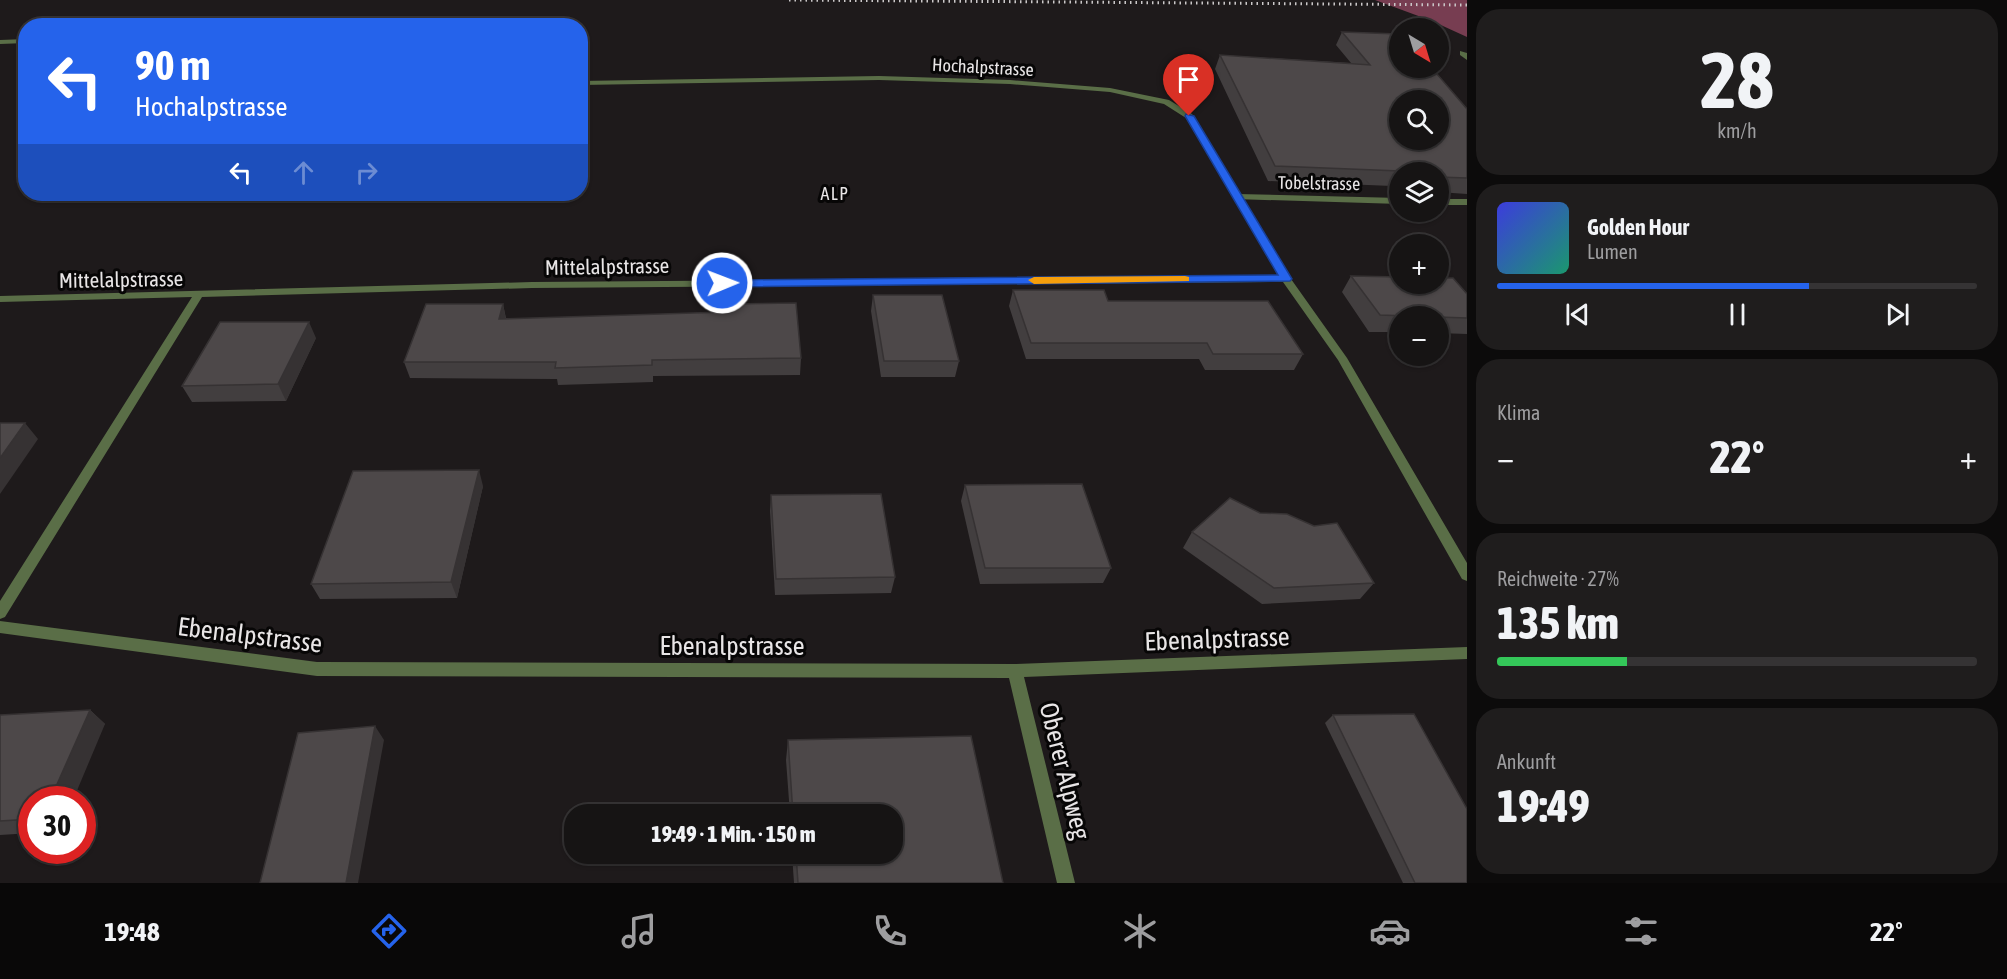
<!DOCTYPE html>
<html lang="de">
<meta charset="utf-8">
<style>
:root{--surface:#161414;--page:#1f1d1d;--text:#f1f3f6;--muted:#9e9ea0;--line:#353334;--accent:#2563eb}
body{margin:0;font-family:"Asap Condensed",sans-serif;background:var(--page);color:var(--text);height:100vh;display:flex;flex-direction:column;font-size:22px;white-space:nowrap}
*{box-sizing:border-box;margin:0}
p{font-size:20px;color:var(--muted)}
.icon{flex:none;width:33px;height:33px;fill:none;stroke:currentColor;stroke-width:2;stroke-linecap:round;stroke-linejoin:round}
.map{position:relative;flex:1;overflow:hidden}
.panel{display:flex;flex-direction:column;gap:9px;padding:9px;background:#0c0b0b;width:540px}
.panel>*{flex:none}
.hud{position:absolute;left:18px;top:18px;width:570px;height:183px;border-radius:24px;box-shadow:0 2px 4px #0004,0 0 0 2px var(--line);background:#2563eb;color:#fff;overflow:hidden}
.needle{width:39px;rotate:142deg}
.buttons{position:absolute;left:1389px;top:18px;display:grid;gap:12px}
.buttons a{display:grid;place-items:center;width:60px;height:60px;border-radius:50%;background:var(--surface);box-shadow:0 2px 4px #0004,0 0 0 2px var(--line);font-size:30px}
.speed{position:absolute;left:18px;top:786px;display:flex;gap:12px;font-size:30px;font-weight:700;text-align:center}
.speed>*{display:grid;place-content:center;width:78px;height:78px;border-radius:50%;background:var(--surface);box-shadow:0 2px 4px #0004,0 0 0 2px var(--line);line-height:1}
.speed .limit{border:9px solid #d22;background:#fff;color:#111}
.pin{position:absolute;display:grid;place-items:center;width:51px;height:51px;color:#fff;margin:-62px -26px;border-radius:50% 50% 50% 0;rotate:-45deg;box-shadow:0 0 6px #0007}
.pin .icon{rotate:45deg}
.me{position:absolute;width:66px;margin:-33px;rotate:89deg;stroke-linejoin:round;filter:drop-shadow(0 0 4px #0008)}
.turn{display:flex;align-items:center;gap:21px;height:126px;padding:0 18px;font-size:27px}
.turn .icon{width:78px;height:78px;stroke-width:2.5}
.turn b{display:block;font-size:42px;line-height:51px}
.lanes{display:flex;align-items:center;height:57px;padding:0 18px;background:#0003;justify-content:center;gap:30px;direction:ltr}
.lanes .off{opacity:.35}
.big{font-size:45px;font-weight:800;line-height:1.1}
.panel .tile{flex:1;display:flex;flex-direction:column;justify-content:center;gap:9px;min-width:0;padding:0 21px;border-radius:24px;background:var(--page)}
.panel .dial{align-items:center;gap:0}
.dial b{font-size:78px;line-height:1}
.song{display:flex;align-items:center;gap:18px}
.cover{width:72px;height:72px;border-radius:9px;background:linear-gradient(135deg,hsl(240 70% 55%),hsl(160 70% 35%))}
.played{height:6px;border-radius:3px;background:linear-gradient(90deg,var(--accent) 65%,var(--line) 65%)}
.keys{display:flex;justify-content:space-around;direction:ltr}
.heat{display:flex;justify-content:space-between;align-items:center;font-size:33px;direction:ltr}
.charge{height:9px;border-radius:4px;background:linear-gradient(90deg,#34c759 27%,var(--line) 0)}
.trip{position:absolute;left:564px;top:804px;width:339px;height:60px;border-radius:24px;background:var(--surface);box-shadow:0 2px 4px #0004,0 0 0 2px var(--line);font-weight:800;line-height:60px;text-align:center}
.dock{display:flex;height:96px;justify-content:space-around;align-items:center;background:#090808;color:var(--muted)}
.dock .icon{width:42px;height:42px}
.dock .active{color:var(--accent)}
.dock b{font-size:27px;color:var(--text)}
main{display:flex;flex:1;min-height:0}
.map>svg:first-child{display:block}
.forest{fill:#773d51}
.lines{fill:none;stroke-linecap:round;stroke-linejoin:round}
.service{fill:#5a6e47;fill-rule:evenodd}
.minor{fill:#5a6e47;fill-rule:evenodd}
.rail{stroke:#ccc9ca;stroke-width:3;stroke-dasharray:1.5 4;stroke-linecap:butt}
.wall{fill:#423e3f}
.shaded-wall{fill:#363233}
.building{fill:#4d4849;stroke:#363233;stroke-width:1.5;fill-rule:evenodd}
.route{fill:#2563eb;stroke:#184099;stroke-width:1.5}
.slow{fill:#f59e0b}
.labels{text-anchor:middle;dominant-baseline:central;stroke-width:6;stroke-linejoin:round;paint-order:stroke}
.far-street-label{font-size:18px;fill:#e8e5e6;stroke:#070606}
.far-neighbourhood-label{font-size:18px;letter-spacing:1.5px;fill:#e8e5e6;stroke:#070606}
.street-label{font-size:21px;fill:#e8e5e6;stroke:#070606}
.near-street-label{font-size:26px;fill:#e8e5e6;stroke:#070606}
</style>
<main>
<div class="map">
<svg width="1467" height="883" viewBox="0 0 1467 883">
<rect width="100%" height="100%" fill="#1e1a1b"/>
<path class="forest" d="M1375,0h92v37l-35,-16z"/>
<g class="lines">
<g class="service">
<path d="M1237,194l163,4v6l-166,-5v-4z"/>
<rect x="1438" y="199" width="29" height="6"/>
</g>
<g class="minor">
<path d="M26,39v4l-26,1v-4z"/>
<path d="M1460,51l7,2v7l-7,-5z"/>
<path d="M879,76l131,4 100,8 59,12 23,14 99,165 56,79 120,205v18l-5,-2 -124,-219 -55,-78 -751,6 -330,9 -197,320 -5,2v-18l192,-304 -192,5v-6l532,-14 747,-6 -93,-158 -22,-14 -54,-12 -100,-8 -131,-4 -299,5v-4z"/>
<path d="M0,621l317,41 698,2 452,-17v12l-443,18 51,206h-18l-48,-205 -692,-2 -317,-43z"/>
</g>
<path class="rail" d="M789,0l678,5"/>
</g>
<g class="wall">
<path d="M1342,32l125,77v85l-29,-2v-20h-38v18h-5l-3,-4 -124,-5 -53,-112 5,-14 131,8 -15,-18z"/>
<path d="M1351,276l116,18v40l-29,-1v-17h-38v16h-31l-27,-40z"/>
<path d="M1013,290l95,11 195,53 -9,16h-89l-6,-11h-173l-17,-53z"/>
<path d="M873,295l86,66 -4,16h-74l-10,-66z"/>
<path d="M503,304l3,14 295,40 -1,17 -147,1v6l-95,3 -1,-6 -147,-1 -6,-16z"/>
<path d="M316,338l-30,63 -94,1 -10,-16z"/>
<path d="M965,485l146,83 -8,15 -123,1 -19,-83z"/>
<path d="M483,486l-26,112 -137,1 -9,-15z"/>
<path d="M771,495l124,82 -4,16 -116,2 -5,-84z"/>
<path d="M1192,532l182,51 -14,16 -98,5 -79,-56z"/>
<path d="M90,710l15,14 -73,76v33l-32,2v-120z"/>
<path d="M1333,715l134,168h-64l-78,-160z"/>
<path d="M788,740l215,143h-209l-2,-29h100v-40h-102l-4,-54z"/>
</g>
<g class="shaded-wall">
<path d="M503,304l3,16 -7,-1z"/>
<path d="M309,322l7,16 -30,63 -8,-17z"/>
<path d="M25,423l13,16 -38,55v-36z"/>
<path d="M479,470l4,16 -26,112 -6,-16z"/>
<path d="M90,710l15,14 -32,76h-23z"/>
<path d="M375,726l9,14 -26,143h-12z"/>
</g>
<g class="building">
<path d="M1342,32l57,2 1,1v33h31l6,6 30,35v69l-29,-1v-5h-36l-2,-1 -125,-5 -55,-111 150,10zM1400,100h38v40h-38z"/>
<path d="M1351,276l49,1v7h38v-6h15l14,16v24l-87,-3z"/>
<path d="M1013,290h91l4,11h160l35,53h-90l-6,-11h-176z"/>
<path d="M873,295h69l17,66h-75z"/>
<path d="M796,303l5,55 -149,2v5l-97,3 1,-6h-152l22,-58h77l-4,15 226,-7 -1,-8z"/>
<path d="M220,322h89l-31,62 -96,2z"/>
<path d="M0,423h25l-25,35z"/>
<path d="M479,470l-28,112 -140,2 42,-113z"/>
<path d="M1082,484l29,84h-126l-20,-83z"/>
<path d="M881,494l14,83 -119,2 -5,-84z"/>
<path d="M1230,498l30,15 27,1 27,12 23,-3 37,60 -100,5 -82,-56z"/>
<path d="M90,710l-40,90h-18v19l-32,2v-106z"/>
<path d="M1414,714l53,95v74h-52l-82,-168z"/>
<path d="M375,726l-29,157h-86l38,-150z"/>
<path d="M971,736l32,147h-205l-2,-29h96v-40h-99l-5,-74z"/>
</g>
<path class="route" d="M1186,114l8,2 98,163 -2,2 -568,6 -6,-4 6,-3 556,-5 -93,-159z"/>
<path class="slow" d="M1185,276l4,1v4l-155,3 -6,-4 6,-3z"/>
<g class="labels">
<g class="far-street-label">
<text transform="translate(983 67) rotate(3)">Hochalpstrasse</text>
<text transform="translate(1319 183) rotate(1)">Tobelstrasse</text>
</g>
<g class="far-neighbourhood-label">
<text x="835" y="193">ALP</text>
</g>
<g class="street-label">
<text transform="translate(607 266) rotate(-1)">Mittelalpstrasse</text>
<text transform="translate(121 279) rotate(-1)">Mittelalpstrasse</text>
</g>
<g class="near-street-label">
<text transform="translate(250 635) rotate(7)">Ebenalpstrasse</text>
<text transform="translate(1217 639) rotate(-2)">Ebenalpstrasse</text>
<text x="732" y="646">Ebenalpstrasse</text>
<text transform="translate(1065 771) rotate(76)">Oberer Alpweg</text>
</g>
</g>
</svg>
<div class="buttons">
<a><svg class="needle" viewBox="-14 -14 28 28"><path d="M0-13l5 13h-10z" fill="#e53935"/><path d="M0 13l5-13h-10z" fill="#9e9ea0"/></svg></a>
<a><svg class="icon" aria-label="search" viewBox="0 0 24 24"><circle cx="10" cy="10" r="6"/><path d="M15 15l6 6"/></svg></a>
<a><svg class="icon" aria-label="layers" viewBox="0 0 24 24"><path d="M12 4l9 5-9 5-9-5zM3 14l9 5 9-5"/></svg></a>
<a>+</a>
<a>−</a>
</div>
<div class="speed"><div class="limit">30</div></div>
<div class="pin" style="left:1189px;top:116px;background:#d93025"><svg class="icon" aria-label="arrive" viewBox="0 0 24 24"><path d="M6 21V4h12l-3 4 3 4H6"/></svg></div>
<svg class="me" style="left:722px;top:283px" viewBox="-20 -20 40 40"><circle r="17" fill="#2563eb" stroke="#fff" stroke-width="3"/><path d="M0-11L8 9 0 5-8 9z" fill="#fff"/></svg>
<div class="trip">19:49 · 1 Min. · 150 m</div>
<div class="hud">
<div class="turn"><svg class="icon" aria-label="left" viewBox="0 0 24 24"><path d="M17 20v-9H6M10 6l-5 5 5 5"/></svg><div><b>90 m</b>Hochalpstrasse</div></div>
<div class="lanes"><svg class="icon" aria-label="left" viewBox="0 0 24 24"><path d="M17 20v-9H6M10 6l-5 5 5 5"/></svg><svg class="icon off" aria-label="ahead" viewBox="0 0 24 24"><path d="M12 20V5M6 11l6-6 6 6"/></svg><svg class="icon off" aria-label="right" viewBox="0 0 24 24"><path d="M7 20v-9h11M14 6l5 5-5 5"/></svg></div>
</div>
</div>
<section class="panel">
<div class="tile dial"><b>28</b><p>km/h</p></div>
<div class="tile">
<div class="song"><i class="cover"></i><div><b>Golden Hour</b><p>Lumen</p></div></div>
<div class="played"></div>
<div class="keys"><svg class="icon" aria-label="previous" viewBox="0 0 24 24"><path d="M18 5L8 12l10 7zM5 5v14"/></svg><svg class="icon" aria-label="pause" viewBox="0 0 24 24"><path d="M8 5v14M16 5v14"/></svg><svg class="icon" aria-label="next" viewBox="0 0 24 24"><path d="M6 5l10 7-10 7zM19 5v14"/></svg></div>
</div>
<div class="tile"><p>Klima</p>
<div class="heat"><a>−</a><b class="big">22°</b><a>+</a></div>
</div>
<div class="tile"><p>Reichweite · 27%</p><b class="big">135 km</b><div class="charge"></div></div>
<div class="tile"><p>Ankunft</p><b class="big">19:49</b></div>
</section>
</main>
<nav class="dock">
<b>19:48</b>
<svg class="icon active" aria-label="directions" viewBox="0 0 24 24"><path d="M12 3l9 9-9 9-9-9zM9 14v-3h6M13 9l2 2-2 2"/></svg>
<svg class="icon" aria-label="music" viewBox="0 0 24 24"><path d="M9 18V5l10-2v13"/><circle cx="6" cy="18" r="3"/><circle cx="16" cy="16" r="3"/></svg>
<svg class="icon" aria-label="phone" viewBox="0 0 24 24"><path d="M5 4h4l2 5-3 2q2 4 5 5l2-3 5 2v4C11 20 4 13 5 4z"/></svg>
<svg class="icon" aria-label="climate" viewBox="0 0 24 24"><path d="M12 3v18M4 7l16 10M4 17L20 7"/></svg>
<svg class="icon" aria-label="car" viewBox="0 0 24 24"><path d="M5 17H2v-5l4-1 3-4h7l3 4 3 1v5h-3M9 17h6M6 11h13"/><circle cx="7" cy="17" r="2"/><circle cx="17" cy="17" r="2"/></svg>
<svg class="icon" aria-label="filters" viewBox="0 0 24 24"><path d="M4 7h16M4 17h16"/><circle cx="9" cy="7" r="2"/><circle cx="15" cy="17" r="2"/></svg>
<b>22°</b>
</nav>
